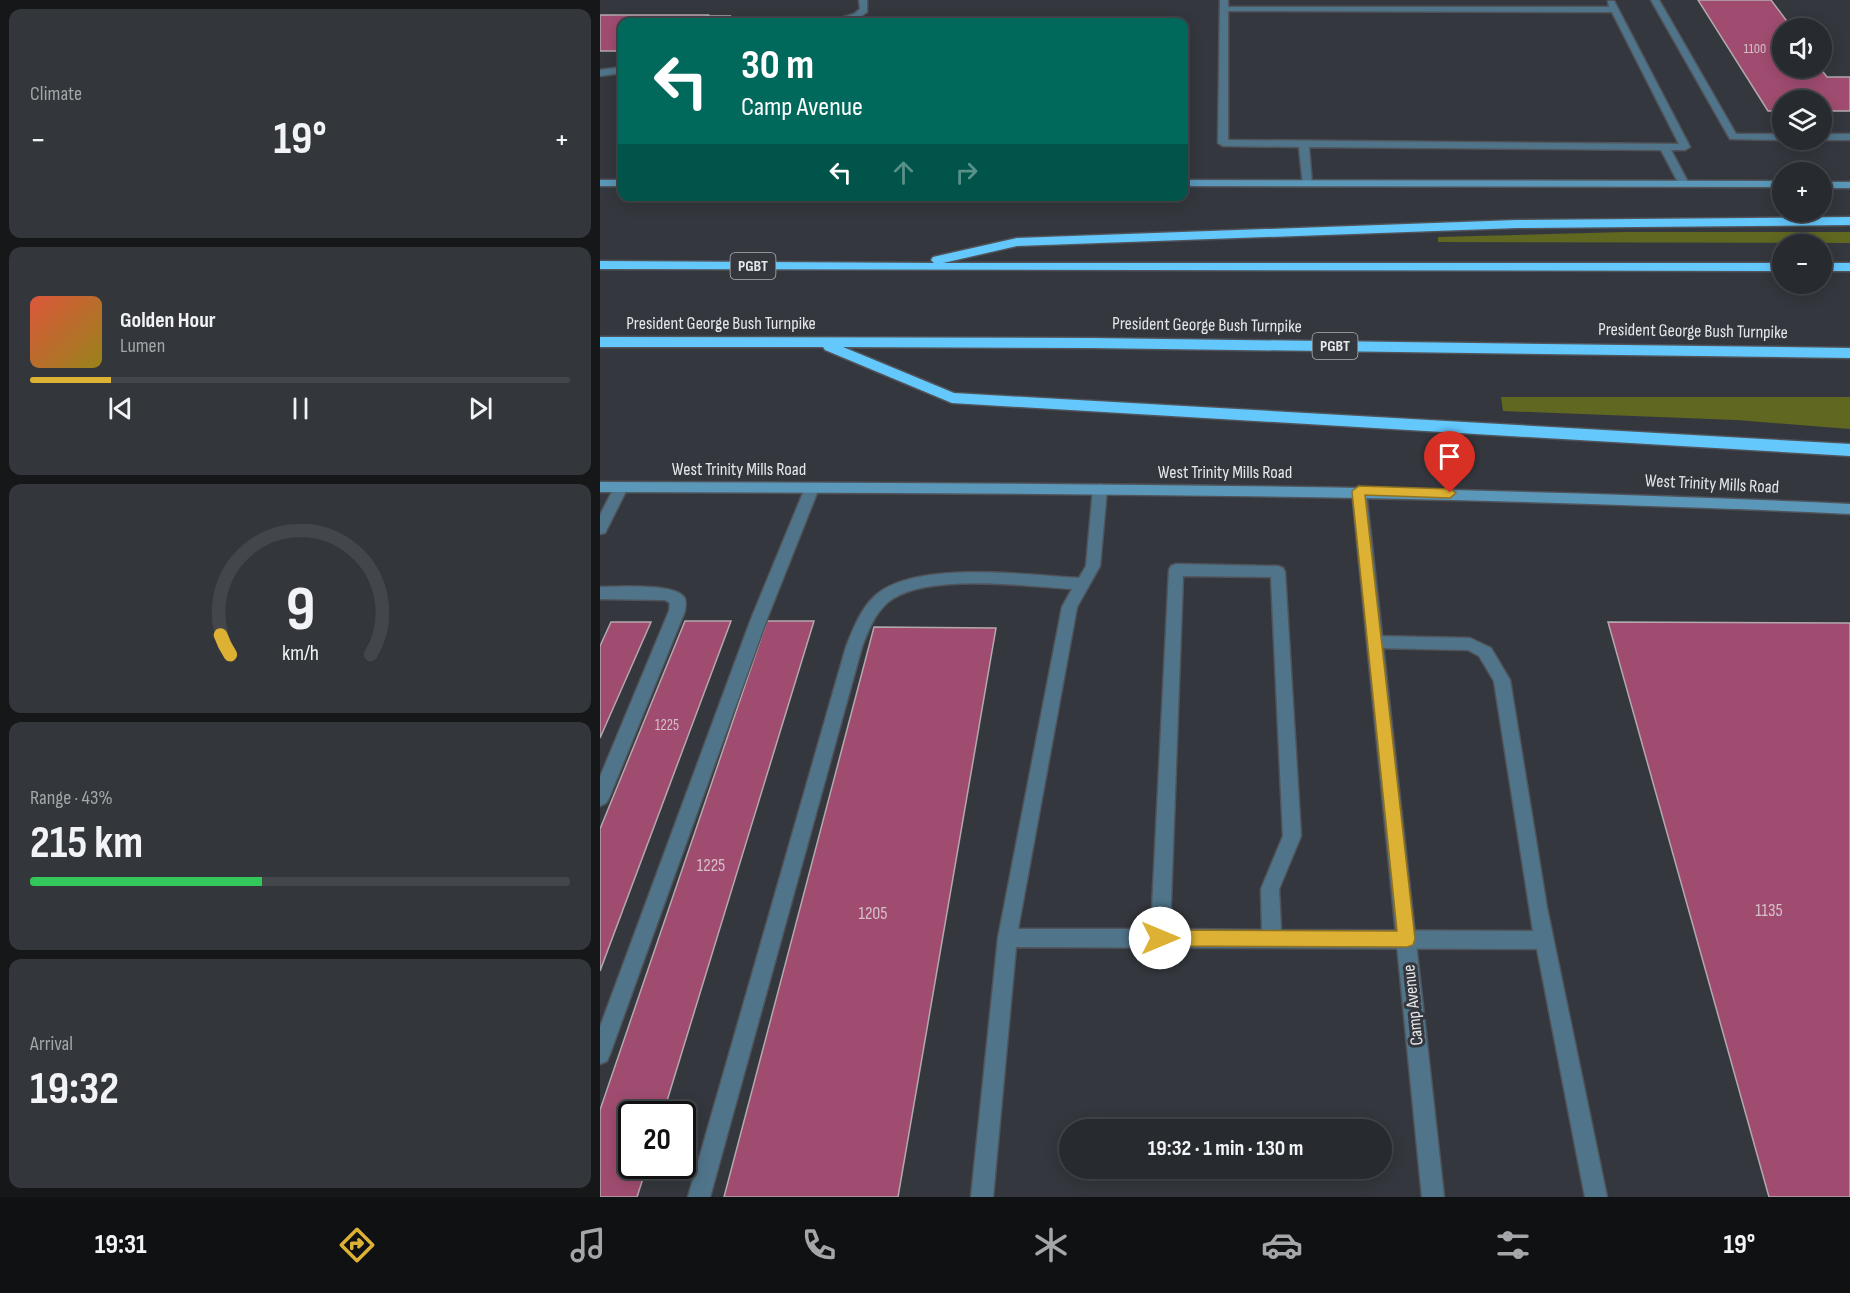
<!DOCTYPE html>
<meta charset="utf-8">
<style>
:root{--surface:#272a2e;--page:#33363a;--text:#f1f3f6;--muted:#a4a7aa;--line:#43464a;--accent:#ddb133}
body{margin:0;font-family:"Sofia Sans Condensed",sans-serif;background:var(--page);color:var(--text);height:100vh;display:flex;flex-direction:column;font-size:22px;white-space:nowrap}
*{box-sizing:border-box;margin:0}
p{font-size:20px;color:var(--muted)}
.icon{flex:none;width:33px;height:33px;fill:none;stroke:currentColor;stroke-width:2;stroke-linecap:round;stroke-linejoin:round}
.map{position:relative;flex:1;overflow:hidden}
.details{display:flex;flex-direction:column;gap:9px;padding:9px;background:#151719;width:600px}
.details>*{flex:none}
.top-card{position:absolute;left:18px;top:18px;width:570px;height:183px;border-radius:12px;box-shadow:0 3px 15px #0003,0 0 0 2px var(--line);background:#00695c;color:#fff;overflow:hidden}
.tools{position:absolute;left:1172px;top:18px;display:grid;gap:12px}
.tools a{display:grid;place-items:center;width:60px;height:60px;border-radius:50%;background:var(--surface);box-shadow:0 3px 15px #0003,0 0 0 2px var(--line);font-size:30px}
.speed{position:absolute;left:18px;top:1101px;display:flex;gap:12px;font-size:30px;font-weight:700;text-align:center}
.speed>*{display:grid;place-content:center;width:78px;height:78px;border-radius:50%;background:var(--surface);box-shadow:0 3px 15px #0003,0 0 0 2px var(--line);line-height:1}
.speed .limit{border:3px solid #111;border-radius:9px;background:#fff;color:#111}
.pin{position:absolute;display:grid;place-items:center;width:51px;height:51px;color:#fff;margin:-62px -26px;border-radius:50% 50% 50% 0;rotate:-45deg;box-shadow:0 0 6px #0007}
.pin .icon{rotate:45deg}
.me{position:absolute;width:66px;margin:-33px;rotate:90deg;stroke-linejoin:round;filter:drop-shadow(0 0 4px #0008)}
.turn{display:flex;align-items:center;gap:21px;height:126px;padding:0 24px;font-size:27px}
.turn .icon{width:78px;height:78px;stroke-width:2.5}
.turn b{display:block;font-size:42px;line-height:51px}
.lanes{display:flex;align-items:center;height:57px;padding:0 24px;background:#0003;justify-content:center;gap:30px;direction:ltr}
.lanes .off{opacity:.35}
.big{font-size:45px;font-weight:700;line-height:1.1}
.details .widget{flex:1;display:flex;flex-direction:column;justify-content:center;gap:9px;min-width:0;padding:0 21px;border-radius:12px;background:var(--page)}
.details .dial{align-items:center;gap:0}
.dial svg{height:156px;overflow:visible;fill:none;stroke:var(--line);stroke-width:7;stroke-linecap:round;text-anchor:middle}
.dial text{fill:var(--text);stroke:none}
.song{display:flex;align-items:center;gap:18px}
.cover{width:72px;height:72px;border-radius:9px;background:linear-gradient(135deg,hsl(10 70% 55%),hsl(50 70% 35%))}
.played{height:6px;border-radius:3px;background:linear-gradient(90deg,var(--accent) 15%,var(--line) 15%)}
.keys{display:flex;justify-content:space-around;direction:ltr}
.heat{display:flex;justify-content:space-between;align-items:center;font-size:33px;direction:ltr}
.charge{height:9px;border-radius:4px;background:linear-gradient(90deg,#34c759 43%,var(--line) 0)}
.trip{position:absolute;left:459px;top:1119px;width:333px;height:60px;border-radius:30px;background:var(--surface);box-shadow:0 3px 15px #0003,0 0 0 2px var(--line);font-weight:700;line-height:60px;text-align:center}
.tabs{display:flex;height:96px;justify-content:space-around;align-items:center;background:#101112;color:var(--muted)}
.tabs .icon{width:42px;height:42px}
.tabs .current{color:var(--accent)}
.tabs b{font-size:27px;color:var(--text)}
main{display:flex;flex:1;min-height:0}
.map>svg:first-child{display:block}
.green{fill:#5f6721}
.building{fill:#a04c71;stroke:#b3a9ad;stroke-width:1.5}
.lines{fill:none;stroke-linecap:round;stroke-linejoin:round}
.service-casing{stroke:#50545a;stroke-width:3}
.minor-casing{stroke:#50545a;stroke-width:3}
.secondary-casing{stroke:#50545a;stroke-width:3}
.motorway-casing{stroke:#50545a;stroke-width:3}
.service{fill:#50758b;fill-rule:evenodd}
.minor{fill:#50758b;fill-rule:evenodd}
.secondary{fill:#5a97b9;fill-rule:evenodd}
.motorway{fill:#64c8fd;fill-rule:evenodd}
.route{fill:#ddb133;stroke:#907321;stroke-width:1.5}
.labels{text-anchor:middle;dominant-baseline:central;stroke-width:6;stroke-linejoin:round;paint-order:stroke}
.far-number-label{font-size:14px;fill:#d4c0cc}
.number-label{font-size:15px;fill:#d4c0cc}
.shield{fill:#34383e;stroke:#b0b2b7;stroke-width:1.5}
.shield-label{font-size:16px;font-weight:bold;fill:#e5e7eb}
.street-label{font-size:18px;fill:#e5e7eb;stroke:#34383e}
.near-number-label{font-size:18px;fill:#d4c0cc}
</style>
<main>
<section class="details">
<div class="widget"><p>Climate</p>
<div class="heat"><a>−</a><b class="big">19°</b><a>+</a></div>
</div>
<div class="widget">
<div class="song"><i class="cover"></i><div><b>Golden Hour</b><p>Lumen</p></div></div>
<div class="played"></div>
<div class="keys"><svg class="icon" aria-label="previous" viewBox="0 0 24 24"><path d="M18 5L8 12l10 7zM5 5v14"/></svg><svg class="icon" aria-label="pause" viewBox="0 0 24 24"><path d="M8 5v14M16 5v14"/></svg><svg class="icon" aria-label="next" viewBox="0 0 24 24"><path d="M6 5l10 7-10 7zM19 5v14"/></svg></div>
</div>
<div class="widget dial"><svg viewBox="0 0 100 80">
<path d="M14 69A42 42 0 1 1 86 69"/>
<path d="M14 69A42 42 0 0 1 9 59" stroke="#ddb133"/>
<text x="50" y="56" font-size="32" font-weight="700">9</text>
<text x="50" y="72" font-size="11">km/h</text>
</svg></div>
<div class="widget"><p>Range · 43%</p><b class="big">215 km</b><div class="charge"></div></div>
<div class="widget"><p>Arrival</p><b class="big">19:32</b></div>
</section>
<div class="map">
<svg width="1250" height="1197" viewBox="0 0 1250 1197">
<rect width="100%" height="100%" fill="#34383e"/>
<g class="green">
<path d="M1024,232h226v11l-412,-1v-5z"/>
<path d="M901,397h349v32l-114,-9 -233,-9z"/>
</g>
<g class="building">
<path d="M1098,0h73l21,28h-10v40h38l7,9h23v34h-29v-11h-39v11h-14z"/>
<path d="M0,15h108l-1,1h23l-5,6h-103v29h-22z"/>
<path d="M85,621h46l-131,350v-142z"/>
<path d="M167,621h47l-151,493h-31v52h15l-10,31h-37v-87z"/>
<path d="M11,622h40l-51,116v-92z"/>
<path d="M1008,622l242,1v574h-81z"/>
<path d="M274,627l122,1 -98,569h-174z"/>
</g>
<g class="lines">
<defs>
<g id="service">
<path d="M259,0h8v12c-10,8 -21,10 -34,10l1,-2 20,-6 6,-5z"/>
<path d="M620,0h8v7h381l-1,-6h6l76,146 -5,3h-14l18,34 -9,2 -19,-36 -352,-3 3,37 -9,2 -4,-39 -76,-1 -5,-3zM628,11l384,1 67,132 -451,-4z"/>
<path d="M1051,0h8l77,134h46l2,6 -54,-1z"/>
<path d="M22,67v6l-22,3v-6z"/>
<rect x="1221" y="134" width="29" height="6"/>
<path d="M21,482l7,5 -23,46 -5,1v-19l16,-31z"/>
<path d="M212,483l7,5 -52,131 -157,435 -3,7 -7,3v-37l151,-408 54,-131z"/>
<path d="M500,484l7,5 -7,77 -23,41 -59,322h133l18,-359 2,-4 5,-2 102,2 5,2 2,4 16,264 -22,53 2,41 252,1 -39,-250 -15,-25 -11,-6 -93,-2 -5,-2 -3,-4 3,-4 5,-2 95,2 21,10 19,32 37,228 60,289h-22l-48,-248 -521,-2 -23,250h-22l27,-259 64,-331 10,-18c-45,-3 -150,-17 -185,14 -13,12 -19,28 -25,44l-152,550h-22l158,-550c7,-18 15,-39 30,-52 40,-35 151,-20 203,-17l7,-12 7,-77zM583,576l88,1 12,259 -22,53 1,41 -92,-1z"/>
<path d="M0,587c18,0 74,-4 84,10 3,4 1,10 1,14l-76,187 -3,5 -6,3v-29l69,-166 1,-8 -5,-3 -65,-1z"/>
</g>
<path id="minor" d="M759,486l7,5 78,706h-22l-70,-706z"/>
<g id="secondary">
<rect x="0" y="180" width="22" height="6"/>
<path d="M584,180l598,1v6l-598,-1z"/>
<rect x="1221" y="182" width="29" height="6"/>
<path d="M0,482c417,1 833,2 1250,22v10c-417,-20 -833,-21 -1250,-22z"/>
</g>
<g id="motorway">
<path d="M1250,217v8l-333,3 -500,18 -74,17h839v8l-1182,-2v-8l334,2 -3,-3 2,-3 84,-19 500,-18z"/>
<rect x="1221" y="263" width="29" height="8"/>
<path d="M0,337l491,1 759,10v10l-759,-10 -248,-1 111,46 896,51v12l-898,-53 -127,-53 -2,-3h-223z"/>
</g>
</defs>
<use href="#service" class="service-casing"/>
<use href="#minor" class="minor-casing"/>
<use href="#secondary" class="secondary-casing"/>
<use href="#motorway" class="motorway-casing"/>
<use href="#service" class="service"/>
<use href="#minor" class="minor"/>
<use href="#secondary" class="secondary"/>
<use href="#motorway" class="motorway"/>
</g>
<path class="route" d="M759,486l91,3 6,4 -6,5 -85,-3 50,444 -2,6 -6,2 -247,-1 -6,-2 -2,-6 2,-6 6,-2 237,1 -45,-440z"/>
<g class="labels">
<g class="far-number-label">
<text x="1155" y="48">1100</text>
</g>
<g class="number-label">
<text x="67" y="725">1225</text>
</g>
<g class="shield">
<rect x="130.5" y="253" width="45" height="26" rx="4.5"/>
<rect x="712.5" y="333" width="45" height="26" rx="4.5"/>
</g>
<g class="shield-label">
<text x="153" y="266">PGBT</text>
<text x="735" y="346">PGBT</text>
</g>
<g class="street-label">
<text x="121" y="323">President George Bush Turnpike</text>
<text transform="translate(607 325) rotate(1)">President George Bush Turnpike</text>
<text transform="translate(1093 331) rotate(1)">President George Bush Turnpike</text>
<text x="139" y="469">West Trinity Mills Road</text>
<text x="625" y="472">West Trinity Mills Road</text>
<text transform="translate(1112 484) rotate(3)">West Trinity Mills Road</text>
<text transform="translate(813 1005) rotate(-96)">Camp Avenue</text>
</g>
<g class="near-number-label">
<text x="111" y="865">1225</text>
<text x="1169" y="910">1135</text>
<text x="273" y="913">1205</text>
</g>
</g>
</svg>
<div class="tools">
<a><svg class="icon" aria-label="sound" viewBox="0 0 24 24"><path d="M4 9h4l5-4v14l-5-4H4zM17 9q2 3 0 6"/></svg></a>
<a><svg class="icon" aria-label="layers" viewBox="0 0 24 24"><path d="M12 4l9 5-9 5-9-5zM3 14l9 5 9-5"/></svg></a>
<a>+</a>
<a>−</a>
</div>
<div class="speed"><div class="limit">20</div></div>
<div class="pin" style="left:850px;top:493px;background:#d93025"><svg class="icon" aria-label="arrive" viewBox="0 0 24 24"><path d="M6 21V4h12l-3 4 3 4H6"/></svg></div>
<svg class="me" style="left:560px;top:938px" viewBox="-20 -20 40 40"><circle r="19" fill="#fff"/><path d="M0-13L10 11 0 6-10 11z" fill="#ddb133"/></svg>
<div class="trip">19:32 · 1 min · 130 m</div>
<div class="top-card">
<div class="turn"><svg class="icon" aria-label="left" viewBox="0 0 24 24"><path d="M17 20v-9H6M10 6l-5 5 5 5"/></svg><div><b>30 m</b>Camp Avenue</div></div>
<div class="lanes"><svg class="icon" aria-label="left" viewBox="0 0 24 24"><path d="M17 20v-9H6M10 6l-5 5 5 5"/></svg><svg class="icon off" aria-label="ahead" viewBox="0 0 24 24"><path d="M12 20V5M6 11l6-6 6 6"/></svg><svg class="icon off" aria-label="right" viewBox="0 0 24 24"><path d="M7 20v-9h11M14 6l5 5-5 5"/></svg></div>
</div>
</div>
</main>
<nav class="tabs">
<b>19:31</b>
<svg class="icon current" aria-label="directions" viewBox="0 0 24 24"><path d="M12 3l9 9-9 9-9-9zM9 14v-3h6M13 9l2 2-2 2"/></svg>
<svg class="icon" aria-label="music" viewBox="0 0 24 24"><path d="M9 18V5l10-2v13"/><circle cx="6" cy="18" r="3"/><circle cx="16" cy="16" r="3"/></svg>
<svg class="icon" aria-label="phone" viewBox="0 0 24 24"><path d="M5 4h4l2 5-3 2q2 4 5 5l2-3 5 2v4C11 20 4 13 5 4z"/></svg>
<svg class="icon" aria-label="climate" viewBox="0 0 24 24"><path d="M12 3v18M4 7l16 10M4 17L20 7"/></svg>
<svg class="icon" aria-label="car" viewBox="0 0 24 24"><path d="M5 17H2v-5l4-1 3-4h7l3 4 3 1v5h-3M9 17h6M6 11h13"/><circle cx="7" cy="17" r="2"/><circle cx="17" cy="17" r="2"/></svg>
<svg class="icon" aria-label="filters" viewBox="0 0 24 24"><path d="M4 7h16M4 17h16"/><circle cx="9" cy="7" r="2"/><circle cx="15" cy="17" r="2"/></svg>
<b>19°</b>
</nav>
